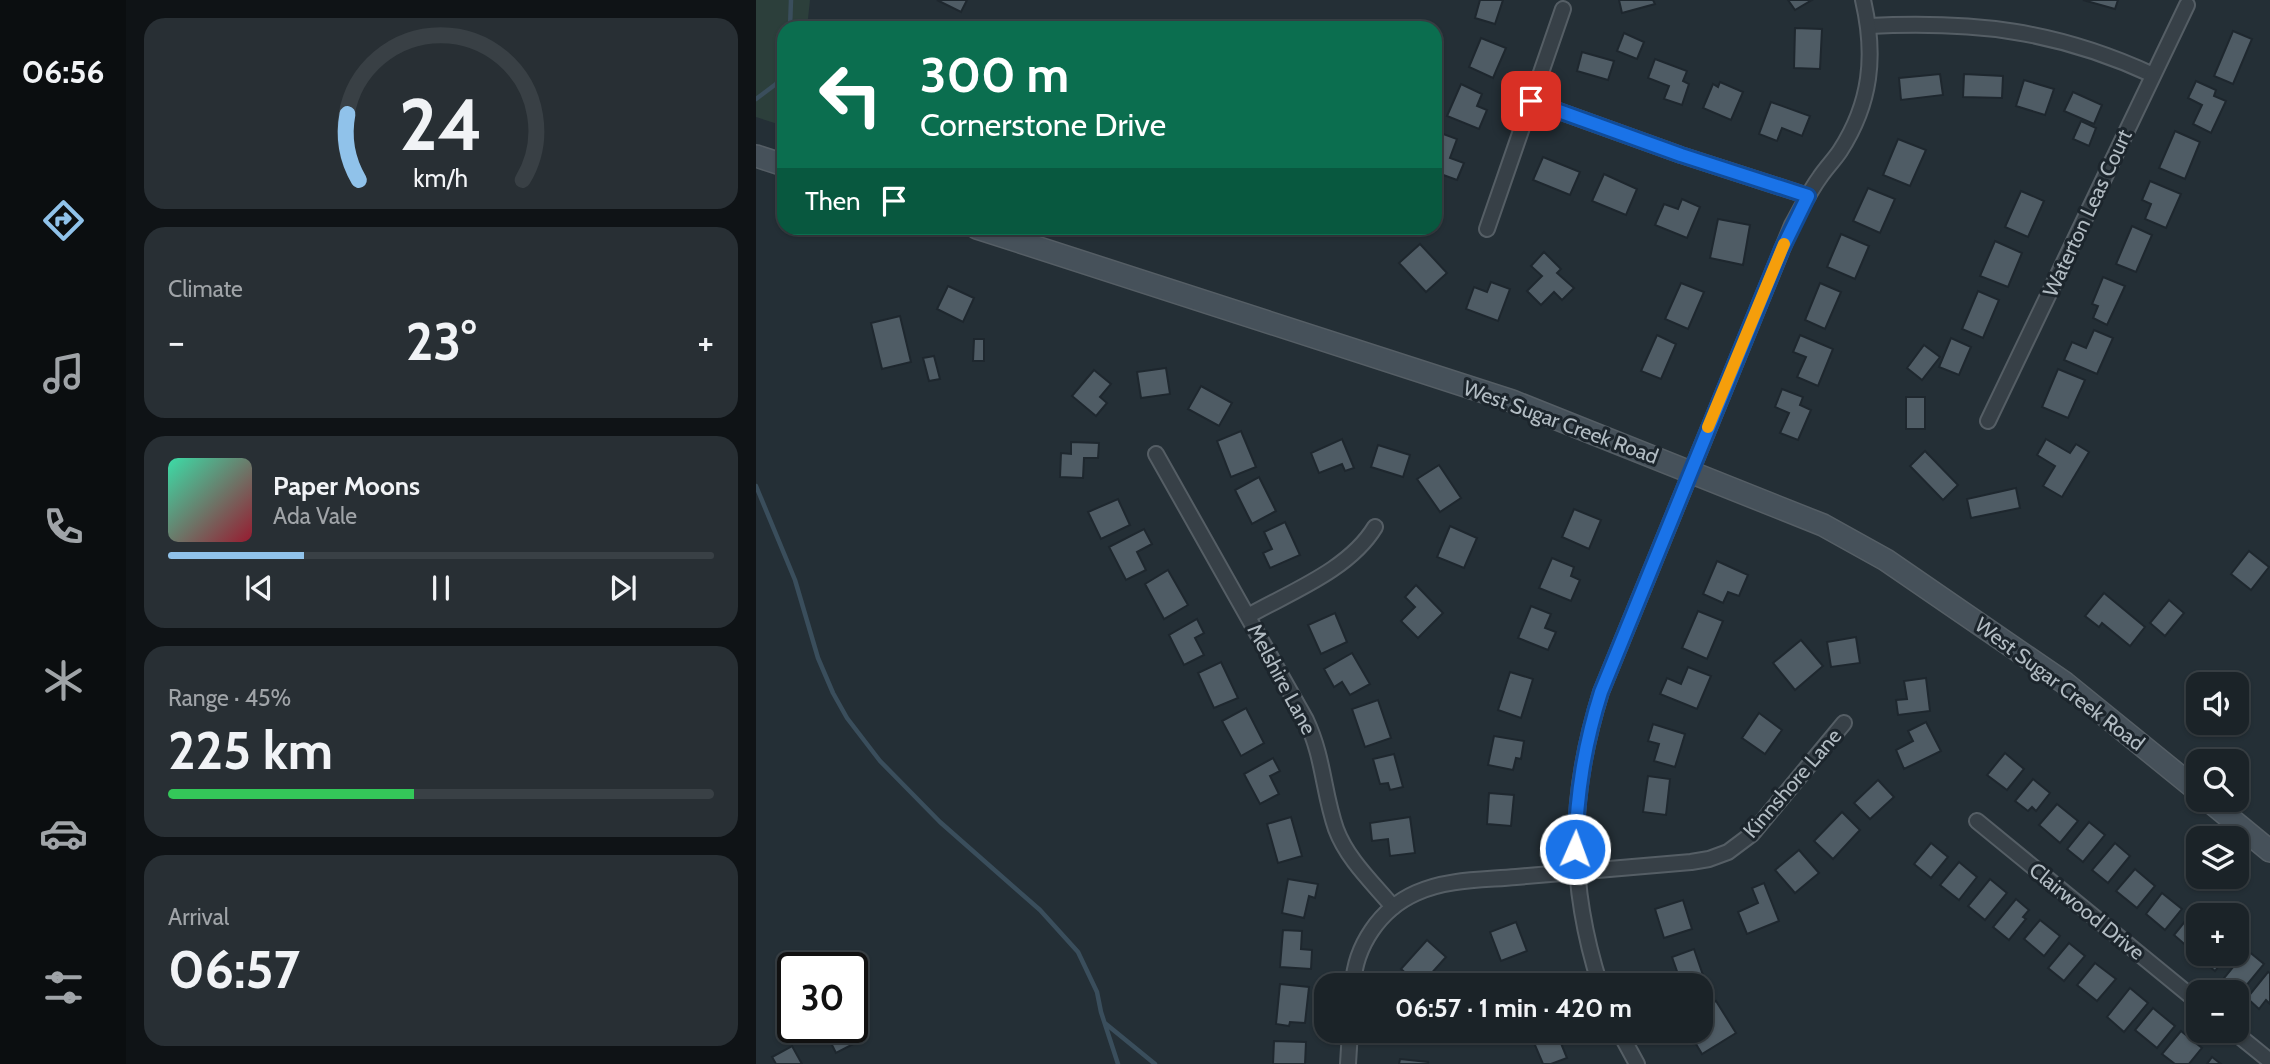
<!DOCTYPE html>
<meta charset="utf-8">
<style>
:root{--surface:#1b2328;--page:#282f34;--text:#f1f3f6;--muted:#a0a4a8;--line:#394045;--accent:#90c2ea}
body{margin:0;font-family:Cabin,sans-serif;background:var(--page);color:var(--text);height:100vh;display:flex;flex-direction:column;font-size:26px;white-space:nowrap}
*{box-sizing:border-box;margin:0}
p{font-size:23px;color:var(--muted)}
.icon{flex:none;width:38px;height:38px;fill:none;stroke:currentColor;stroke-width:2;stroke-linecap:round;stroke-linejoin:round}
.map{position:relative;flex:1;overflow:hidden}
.side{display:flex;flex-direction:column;gap:18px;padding:18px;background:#0f1316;width:630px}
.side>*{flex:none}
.hud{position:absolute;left:21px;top:21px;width:665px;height:214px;border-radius:21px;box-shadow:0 2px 5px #0004,0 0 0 2px var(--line);background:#0b6e4f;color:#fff;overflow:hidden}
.fabs{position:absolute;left:1430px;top:672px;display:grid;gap:14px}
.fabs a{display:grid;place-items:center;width:63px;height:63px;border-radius:14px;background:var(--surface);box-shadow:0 2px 5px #0004,0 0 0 2px var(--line);font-size:35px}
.speed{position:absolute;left:21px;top:952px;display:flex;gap:14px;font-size:35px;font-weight:700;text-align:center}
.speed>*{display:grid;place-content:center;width:91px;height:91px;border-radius:50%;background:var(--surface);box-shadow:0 2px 5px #0004,0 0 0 2px var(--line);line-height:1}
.speed .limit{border:4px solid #111;border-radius:10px;background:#fff;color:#111}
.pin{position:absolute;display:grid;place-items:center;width:60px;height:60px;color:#fff;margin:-30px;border-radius:14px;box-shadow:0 4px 10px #0006}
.me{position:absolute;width:77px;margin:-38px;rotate:2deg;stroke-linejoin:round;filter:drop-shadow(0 0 5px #0008)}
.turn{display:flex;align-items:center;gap:24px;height:147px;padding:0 28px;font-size:32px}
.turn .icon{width:91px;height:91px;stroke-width:2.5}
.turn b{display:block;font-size:49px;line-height:60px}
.then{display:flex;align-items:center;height:66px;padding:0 28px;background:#0003;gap:14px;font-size:26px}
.big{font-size:52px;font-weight:700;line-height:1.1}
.side .tile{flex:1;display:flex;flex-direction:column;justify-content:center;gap:10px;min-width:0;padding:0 24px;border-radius:21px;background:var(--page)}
.side .dial{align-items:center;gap:0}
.dial svg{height:182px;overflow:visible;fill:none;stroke:var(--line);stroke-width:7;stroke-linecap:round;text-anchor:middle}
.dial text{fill:var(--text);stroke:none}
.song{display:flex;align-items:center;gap:21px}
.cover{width:84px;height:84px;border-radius:10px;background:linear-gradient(135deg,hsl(160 70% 55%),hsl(350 70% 35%))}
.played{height:7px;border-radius:4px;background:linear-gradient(90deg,var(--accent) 25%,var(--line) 25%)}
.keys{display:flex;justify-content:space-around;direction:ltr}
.heat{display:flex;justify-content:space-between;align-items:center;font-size:38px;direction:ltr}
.charge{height:10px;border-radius:5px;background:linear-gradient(90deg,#34c759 45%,var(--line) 0)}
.trip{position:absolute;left:558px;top:973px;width:399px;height:70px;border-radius:21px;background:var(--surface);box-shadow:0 2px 5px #0004,0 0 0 2px var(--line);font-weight:700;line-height:70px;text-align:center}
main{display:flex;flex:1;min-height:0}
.menu{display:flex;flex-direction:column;width:126px;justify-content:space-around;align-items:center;background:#0b0e10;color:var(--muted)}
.menu .icon{width:49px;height:49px}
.menu .current{color:var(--accent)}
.menu b{font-size:32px;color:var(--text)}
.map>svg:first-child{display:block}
.green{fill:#2c3f3b}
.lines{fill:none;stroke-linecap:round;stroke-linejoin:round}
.stream{stroke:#3a4e5c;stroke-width:4.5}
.building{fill:#4f5c65;stroke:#1e272e;stroke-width:2}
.street-casing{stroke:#555e65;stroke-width:18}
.secondary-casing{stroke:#555e65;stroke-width:24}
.street{stroke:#374047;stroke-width:14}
.secondary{stroke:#46515a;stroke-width:21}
.route-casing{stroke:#114b97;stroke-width:18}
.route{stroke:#1a73e8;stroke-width:12}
.slow{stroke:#f59e0b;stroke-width:12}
.labels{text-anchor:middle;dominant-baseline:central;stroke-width:6;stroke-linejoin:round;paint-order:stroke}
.street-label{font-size:21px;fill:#b2bcc3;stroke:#1c252c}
</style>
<main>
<nav class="menu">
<b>06:56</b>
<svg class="icon current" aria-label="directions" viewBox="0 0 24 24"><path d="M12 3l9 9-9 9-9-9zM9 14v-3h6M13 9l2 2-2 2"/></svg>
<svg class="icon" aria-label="music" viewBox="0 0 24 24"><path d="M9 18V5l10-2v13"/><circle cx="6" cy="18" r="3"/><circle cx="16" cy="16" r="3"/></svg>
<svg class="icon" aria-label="phone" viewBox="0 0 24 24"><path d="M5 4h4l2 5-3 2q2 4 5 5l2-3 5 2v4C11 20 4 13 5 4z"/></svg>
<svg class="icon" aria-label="climate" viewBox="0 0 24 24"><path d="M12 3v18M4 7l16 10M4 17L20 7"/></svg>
<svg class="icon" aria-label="car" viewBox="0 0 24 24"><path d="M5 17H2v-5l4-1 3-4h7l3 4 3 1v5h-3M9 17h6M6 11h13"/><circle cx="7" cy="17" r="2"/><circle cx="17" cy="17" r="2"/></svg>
<svg class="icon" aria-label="filters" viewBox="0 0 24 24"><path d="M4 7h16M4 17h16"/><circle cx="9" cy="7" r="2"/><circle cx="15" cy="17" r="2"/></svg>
</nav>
<section class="side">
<div class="tile dial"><svg viewBox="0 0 100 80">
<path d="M14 69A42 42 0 1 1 86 69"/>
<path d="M14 69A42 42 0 0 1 9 40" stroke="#90c2ea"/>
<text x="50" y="56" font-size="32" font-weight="700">24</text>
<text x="50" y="72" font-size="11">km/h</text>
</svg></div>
<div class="tile"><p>Climate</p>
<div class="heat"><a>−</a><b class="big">23°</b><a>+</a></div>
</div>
<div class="tile">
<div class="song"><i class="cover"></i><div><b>Paper Moons</b><p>Ada Vale</p></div></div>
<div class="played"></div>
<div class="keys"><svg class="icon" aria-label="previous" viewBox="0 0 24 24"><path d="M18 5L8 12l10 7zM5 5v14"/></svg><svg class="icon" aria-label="pause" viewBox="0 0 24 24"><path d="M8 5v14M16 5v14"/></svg><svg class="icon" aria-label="next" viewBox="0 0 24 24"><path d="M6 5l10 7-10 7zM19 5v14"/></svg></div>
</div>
<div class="tile"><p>Range · 45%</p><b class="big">225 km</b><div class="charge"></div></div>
<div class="tile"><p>Arrival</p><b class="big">06:57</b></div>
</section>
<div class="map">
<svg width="1514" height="1064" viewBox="0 0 1514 1064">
<rect width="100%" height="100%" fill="#242f36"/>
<path class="green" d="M0,0h54l-3,28h-23v98l-28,-9z"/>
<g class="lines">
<g class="stream">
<path d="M34,28l1,-28"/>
<path d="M0,99l20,-15 8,-14"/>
<path d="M0,486l39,94 23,78 15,35 14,25 33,43 60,61 100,88 38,42 19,40 4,20 17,52"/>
<path d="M350,1024l49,40"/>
</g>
</g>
<g class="building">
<path d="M181,0h30l-6,12z"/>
<path d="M724,0h23l-8,24 -20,-6z"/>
<path d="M863,0h34l2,4 -33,9z"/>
<path d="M1032,0h24l-17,10z"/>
<path d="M1327,0h35l-3,9z"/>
<path d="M1039,28l27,1 -2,40 -26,-1z"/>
<path d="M1477,31l19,8 -19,45 -19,-8z"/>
<path d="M868,33l20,9 -7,17 -20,-8z"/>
<path d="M725,38l25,10 -13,30 -24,-11z"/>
<path d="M826,52l32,9 -6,19 -31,-9z"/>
<path d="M899,59l32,12 -4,10 6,3 -7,21 -18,-6 5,-13 -21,-8z"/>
<path d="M1184,74l3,21 -42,5 -2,-22z"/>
<path d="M1208,74l39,2 -1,22 -39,-1z"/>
<path d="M1268,80l30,9 -9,26 -29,-9z"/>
<path d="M1440,81l20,9 -2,6 12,5 -15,32 -18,-9 9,-19 -14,-7z"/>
<path d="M964,82l23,10 -12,28 -28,-12 10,-24 5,3z"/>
<path d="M705,84l21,10 -5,12 10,4 -8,19 -32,-13z"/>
<path d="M1317,92l29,13 -8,19 -30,-13z"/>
<path d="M1015,102l39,14 -8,20 -20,-8 -5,13 -18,-7z"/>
<path d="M1325,121l15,7 -7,18 -16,-7z"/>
<path d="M1419,131l25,11 -15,37 -26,-11z"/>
<path d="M682,132l19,7 -7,19 14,5 -7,17 -22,-8v-32z"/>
<path d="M1142,139l28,11 -16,36 -27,-11z"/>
<path d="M787,157l37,15 -10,23 -37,-15z"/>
<path d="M848,174l33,15 -11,26 -34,-14z"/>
<path d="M1394,181l31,13 -15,34 -21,-9 6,-15 -9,-4z"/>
<path d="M1112,188l27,11 -15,34 -27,-12z"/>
<path d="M1265,191l23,10 -16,36 -23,-10z"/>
<path d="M926,199l18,8 -13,31 -32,-13 9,-21 14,5z"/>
<path d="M962,219l32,6 -7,40 -33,-7z"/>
<path d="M1376,226l20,9 -16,37 -20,-8z"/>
<path d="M641,228h18l-3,6z"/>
<path d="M1085,234l28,12 -14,33 -28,-12z"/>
<path d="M1239,241l27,12 -14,34 -28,-11z"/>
<path d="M664,244l27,29 -21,19 -27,-29z"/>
<path d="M788,252l17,17 -4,4 17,15 -12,12 -8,-8 -13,13 -14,-14 15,-15 -11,-10z"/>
<path d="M1347,277l22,9 -18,39 -14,-7 5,-12 -6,-2z"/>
<path d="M735,282l19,7 -12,32 -32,-12 8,-22 13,5z"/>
<path d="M925,283l23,9 -16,37 -23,-10z"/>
<path d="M1064,283l21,9 -16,37 -20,-9z"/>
<path d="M192,286l26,12 -11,24 -26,-13z"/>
<path d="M1222,291l21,9 -16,38 -21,-9z"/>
<path d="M144,316l11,46 -29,7 -11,-46z"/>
<path d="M1338,330l19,8 -16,36 -33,-14 8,-18 14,6z"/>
<path d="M901,335l19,9 -15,35 -20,-8z"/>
<path d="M1044,335l33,14 -15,37 -21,-9 9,-20 -13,-5z"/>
<path d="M1195,338l20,9 -12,28 -20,-8z"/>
<path d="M218,339h10v22h-11z"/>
<path d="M1168,345l16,12 -18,23 -15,-12z"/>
<path d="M178,356l6,23 -11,2 -6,-23z"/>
<path d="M410,368l4,26 -29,4 -4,-26z"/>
<path d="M1302,369l27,11 -17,38 -26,-11z"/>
<path d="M338,370l17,14 -11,13 7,6 -11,13 -24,-20z"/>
<path d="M445,386l31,17 -13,23 -31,-17z"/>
<path d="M1026,389l21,8 -3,8 11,5 -13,30 -18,-7 9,-20 -14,-6z"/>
<rect x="1150" y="397" width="19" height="32"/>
<path d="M485,431l15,36 -25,10 -14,-36z"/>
<path d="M586,439l12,29 -9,3 -3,-7 -23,9 -8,-20z"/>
<path d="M1290,439l24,14 6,-9 13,8 -27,45 -19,-11 12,-20 -18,-11z"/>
<path d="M315,442l28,1 -1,15h-14l-1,20 -23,-1 1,-24 10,1z"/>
<path d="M622,445l32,10 -7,22 -32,-10z"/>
<path d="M1169,451l33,34 -15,15 -33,-34z"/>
<path d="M683,465l22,33 -21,14 -23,-33z"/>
<path d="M503,477l17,34 -24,13 -17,-34z"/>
<path d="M1260,488l4,20 -49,10 -4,-19z"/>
<path d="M362,499l12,26 -29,14 -13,-27z"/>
<path d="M818,509l27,11 -12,29 -27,-12z"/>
<path d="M529,522l15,33 -30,13 -7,-15 9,-4 -8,-17z"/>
<path d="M694,526l27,12 -13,30 -27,-11z"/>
<path d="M388,529l8,15 -15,8 9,18 -20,10 -17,-33z"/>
<path d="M1493,551l20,16 -18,23 -20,-16z"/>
<path d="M796,558l22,9 -3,9 9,4 -9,21 -32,-13z"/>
<path d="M961,561l31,14 -9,21 -11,-4 -5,11 -20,-9z"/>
<path d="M412,570l20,35 -24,14 -19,-35z"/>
<path d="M660,585l27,28 -25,25 -17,-17 14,-14 -10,-10z"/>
<path d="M1348,593l41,34 -15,19 -28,-23 -3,4 -14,-11z"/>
<path d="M1413,600l15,13 -19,23 -15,-13z"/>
<path d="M775,606l20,8 -6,14 11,4 -8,18 -30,-12z"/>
<path d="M942,611l25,10 -16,38 -25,-11z"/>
<path d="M579,613l12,29 -26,12 -13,-29z"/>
<path d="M441,619l7,14 -9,5 9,17 -20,10 -15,-30z"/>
<path d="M1100,637l4,26 -29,4 -4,-25z"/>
<path d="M1045,640l22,26 -28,24 -22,-27z"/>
<path d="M596,653l18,31 -20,11 -8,-13 -8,5 -10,-18z"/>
<path d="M465,662l17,36 -24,10 -16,-35z"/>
<path d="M932,667l23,9 -14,33 -37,-15 7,-16 14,6z"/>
<path d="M754,672l23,7 -12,39 -23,-8z"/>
<path d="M1170,678l4,33 -32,4 -2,-15 11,-1 -3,-18z"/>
<path d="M622,700l13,38 -26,9 -13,-38z"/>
<path d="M490,708l18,35 -23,13 -19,-35z"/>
<path d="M1003,713l23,17 -17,24 -23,-16z"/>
<path d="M1170,722l15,29 -37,18 -8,-19 17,-9 -5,-10z"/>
<path d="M897,724l32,10 -10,33 -21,-6 5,-17 -11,-3z"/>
<path d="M738,736l30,5 -3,18 -5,-1 -3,12 -25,-5z"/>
<path d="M1249,753l19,16 -17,21 -20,-15z"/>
<path d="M638,754l9,33 -13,3 -2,-7 -8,1 -7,-25z"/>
<path d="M517,758l7,13 -10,5 9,18 -19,10 -16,-30z"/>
<path d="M892,776l22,3 -4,36 -23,-3z"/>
<path d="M1277,779l17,14 -14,18 -4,-4 -4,4 -13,-10z"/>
<path d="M1122,780l16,17 -24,22 -16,-16z"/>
<path d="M733,793l25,2 -3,31 -24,-2z"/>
<path d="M1301,804l21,17 -18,22 -21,-18z"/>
<path d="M1086,812l18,18 -27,29 -19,-18z"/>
<path d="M535,817l11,39 -24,7 -11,-39z"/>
<path d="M654,817l5,36 -25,3 -2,-17 -16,2 -2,-18z"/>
<path d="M1333,822l16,13 -22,27 -16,-13z"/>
<path d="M1175,843l17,14 -17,21 -17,-14z"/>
<path d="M1359,843l15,13 -22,27 -16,-13z"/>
<path d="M1043,850l20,23 -24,20 -20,-23z"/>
<path d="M1203,862l18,15 -18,23 -19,-15z"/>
<path d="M1379,869l20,17 -18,22 -21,-17z"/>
<path d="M532,879l30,5 -3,14 -6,-2 -5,22 -22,-5z"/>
<path d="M1234,879l17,14 -22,27 -17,-14z"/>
<path d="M1008,883l15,38 -32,13 -9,-22 20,-9 -6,-15z"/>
<path d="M1406,893l20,16 -17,21 -19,-16z"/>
<path d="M1260,899l13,11 -6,7 3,2 -17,21 -16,-13z"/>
<path d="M927,900l9,29 -28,9 -9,-29z"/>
<path d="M1439,909l8,6h-5v24l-8,10 -16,-14z"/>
<path d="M1284,920l20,16 -16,20 -20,-17z"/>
<path d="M760,922l11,29 -26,10 -11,-29z"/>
<path d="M527,930l19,1 -1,18 11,1 -1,19 -31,-2z"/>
<path d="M671,940l19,17 -25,28h-2l-18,-16z"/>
<path d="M1313,943l16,13 -21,25 -16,-13z"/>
<path d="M938,949l12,35 -41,1 -1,-3 15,-5 -7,-20z"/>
<path d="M1491,950l17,14 -23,28 -17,-14z"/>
<path d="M1443,954h29l-13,17 -18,-15z"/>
<path d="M1339,963l21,16 -19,22 -20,-16z"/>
<path d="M1512,972l2,1v31l-4,-4 -7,9 -12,-11z"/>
<path d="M524,984l29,3 -4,36 -15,-1 -1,4 -13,-2z"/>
<path d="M1374,988l18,15 -24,29 -17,-15z"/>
<path d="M960,1001l20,32 -34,21 -9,-15 11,-7 -3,-5v-16z"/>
<path d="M1397,1008l22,18 -18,22 -22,-18z"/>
<path d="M96,1020l11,19 -27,14 -10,-20 10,-6h16z"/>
<path d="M649,1031h35v11l-36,-3z"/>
<path d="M773,1031h27l11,27 -16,6h-8z"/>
<path d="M1425,1031l21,17 -13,16h-14l-13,-10z"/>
<path d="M518,1041l32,1 -1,22h-32z"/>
<path d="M36,1046l10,18h-26l-4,-7z"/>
<path d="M1456,1057l9,7h-14z"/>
<path d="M644,1059l28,3v2h-29z"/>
</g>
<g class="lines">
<defs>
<g id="street">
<path d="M1113,26c105,-5 187,4 284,49"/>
<path d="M775,101l150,54 127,41"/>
<path d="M731,229l76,-220"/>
<path d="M1232,421l199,-416"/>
<path d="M400,454l150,266c18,38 17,72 30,109 11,30 37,54 57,78"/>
<path d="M492,616c42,-24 101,-46 127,-89"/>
<path d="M1221,821l221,181"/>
<path d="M597,985c2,-39 27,-76 63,-92 30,-14 67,-13 100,-16 58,-5 117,-10 175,-15l18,-3 19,-7 24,-18 92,-111"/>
<path d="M844,985c-33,-104 -31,-190 1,-293l191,-467c9,-16 17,-33 28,-48 6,-9 14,-17 20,-26 31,-48 36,-95 23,-151"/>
<path d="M863,1031l18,33"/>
<path d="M1477,1031l37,30"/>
<path d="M592,1064l2,-33"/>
</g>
<g id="secondary">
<path d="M0,156l28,9"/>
<path d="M221,228l535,173 311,124 63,35 179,123 133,108"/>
<path d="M1452,800l62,51"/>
</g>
</defs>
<use href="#street" class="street-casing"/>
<use href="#secondary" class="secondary-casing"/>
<use href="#street" class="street"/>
<use href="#secondary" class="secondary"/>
</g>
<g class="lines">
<defs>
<path id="route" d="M775,101l150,54 127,41 -26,53 -181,443c-17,54 -24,101 -26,157"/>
</defs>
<use href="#route" class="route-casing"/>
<use href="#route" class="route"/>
<path class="slow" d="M952,427l76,-183"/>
</g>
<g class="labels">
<g class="street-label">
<text transform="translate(1331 213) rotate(-65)">Waterton Leas Court</text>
<text transform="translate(805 422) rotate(20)">West Sugar Creek Road</text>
<text transform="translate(526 679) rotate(62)">Melshire Lane</text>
<text transform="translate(1304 684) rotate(37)">West Sugar Creek Road</text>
<text transform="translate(1036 783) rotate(-49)">Kinnshore Lane</text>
<text transform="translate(1331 911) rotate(39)">Clairwood Drive</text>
</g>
</g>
</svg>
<div class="fabs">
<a><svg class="icon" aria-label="sound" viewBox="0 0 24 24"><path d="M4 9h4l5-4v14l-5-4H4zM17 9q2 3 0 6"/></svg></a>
<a><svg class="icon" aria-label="search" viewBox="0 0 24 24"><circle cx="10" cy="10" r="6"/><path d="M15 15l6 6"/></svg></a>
<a><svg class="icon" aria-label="layers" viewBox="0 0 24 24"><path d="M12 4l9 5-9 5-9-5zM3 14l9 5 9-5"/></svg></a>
<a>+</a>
<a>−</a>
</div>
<div class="speed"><div class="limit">30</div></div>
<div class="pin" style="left:775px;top:101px;background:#d93025"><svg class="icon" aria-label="arrive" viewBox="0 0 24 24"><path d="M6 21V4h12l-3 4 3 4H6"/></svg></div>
<svg class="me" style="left:819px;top:849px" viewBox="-20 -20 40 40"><circle r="17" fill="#1a73e8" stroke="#fff" stroke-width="3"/><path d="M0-11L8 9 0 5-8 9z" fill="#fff"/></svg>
<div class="trip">06:57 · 1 min · 420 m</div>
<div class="hud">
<div class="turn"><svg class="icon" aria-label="left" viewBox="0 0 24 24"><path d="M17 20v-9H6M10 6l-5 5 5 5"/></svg><div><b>300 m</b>Cornerstone Drive</div></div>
<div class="then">Then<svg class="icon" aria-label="arrive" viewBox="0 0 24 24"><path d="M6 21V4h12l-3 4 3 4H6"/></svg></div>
</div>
</div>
</main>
